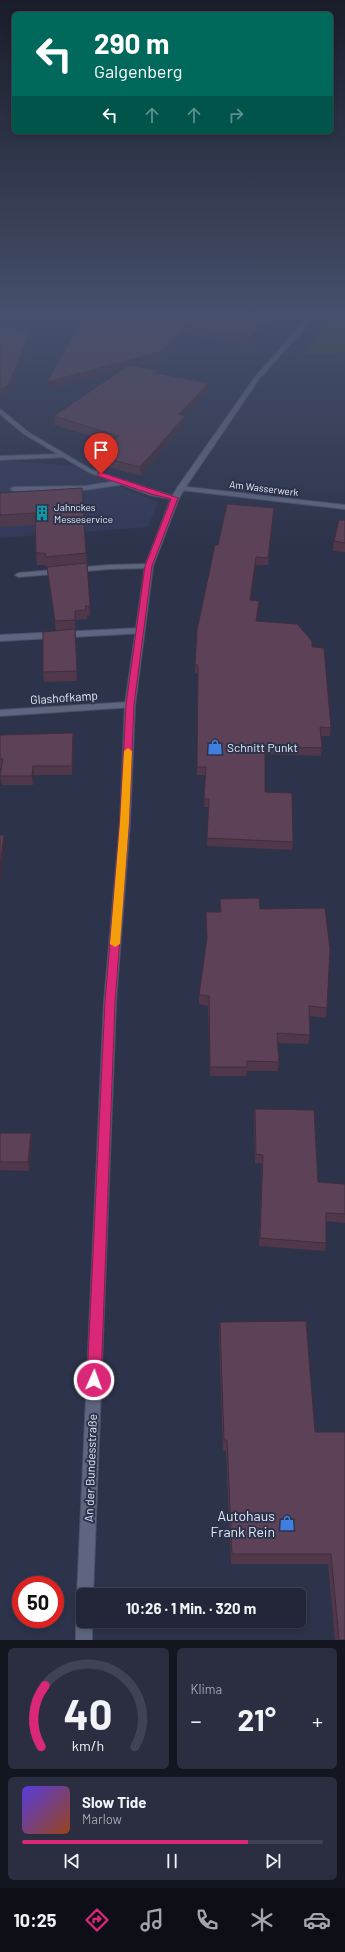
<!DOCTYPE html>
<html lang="de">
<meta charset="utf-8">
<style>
:root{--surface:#222638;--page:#2a2e40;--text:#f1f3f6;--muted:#a2a5ae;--line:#3f4353;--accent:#db2777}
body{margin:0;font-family:Barlow,sans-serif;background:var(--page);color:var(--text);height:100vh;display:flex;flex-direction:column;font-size:15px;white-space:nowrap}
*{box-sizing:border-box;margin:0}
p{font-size:13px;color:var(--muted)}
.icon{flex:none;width:22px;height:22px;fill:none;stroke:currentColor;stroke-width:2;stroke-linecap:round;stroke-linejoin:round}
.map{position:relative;height:1640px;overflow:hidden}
.panel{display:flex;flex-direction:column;gap:8px;padding:8px;background:#13151f;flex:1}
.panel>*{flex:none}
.guide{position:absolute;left:12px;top:12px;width:321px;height:122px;border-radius:6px;box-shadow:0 2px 6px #0003,0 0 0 1px var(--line);background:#00695c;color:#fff;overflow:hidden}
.speed{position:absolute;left:12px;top:1576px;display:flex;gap:8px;font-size:20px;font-weight:700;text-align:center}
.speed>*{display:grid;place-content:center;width:52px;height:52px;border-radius:50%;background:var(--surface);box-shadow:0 2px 6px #0003,0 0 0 1px var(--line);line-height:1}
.speed .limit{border:6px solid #d22;background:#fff;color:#111}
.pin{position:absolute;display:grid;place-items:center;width:34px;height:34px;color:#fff;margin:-41px -17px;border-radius:50% 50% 50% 0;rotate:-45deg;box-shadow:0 0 4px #0007}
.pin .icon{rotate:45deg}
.me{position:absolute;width:44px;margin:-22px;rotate:2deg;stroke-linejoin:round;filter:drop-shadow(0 0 3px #0008)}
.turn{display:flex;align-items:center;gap:14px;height:84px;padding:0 16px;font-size:18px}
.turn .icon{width:52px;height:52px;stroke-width:2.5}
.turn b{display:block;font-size:28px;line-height:34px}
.lanes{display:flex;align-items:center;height:38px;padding:0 16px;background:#0003;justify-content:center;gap:20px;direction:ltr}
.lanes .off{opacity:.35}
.big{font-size:30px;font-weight:700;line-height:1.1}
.panel .card{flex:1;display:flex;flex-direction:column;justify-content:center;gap:6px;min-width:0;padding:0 14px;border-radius:6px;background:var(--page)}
.panel .dial{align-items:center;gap:0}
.dial svg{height:104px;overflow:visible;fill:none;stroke:var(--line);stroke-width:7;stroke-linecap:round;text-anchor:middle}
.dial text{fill:var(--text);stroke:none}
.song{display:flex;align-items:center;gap:12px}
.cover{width:48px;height:48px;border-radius:6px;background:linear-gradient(135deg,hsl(250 70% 55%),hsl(20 70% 35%))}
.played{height:4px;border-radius:2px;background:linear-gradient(90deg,var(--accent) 75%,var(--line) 75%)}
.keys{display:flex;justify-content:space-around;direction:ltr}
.heat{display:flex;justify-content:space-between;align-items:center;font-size:22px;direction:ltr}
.panel .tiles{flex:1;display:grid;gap:8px;grid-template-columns:1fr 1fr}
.card:last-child{grid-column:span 2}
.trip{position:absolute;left:76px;top:1588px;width:230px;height:40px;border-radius:6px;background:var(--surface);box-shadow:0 2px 6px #0003,0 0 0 1px var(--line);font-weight:700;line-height:40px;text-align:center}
.tab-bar{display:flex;height:64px;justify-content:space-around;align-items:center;background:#0e0f16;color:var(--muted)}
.tab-bar .icon{width:28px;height:28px}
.tab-bar .active{color:var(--accent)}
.tab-bar b{font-size:18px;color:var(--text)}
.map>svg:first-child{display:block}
.built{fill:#333a59}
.green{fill:#3c4930}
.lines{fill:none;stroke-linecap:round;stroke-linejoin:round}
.lane-casing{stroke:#4b5065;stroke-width:2}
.street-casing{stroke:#4b5065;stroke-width:2}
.secondary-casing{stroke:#4b5065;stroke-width:2}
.lane{fill:#5e6580;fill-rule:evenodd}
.street{fill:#5e6580;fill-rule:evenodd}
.secondary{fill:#5e6580;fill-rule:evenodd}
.wall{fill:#50384a}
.shaded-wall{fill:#412e3c}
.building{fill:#5d4156;stroke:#412e3c}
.route{fill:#db2777;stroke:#8e194d}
.slow{fill:#f59e0b}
.labels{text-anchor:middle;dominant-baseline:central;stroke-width:4;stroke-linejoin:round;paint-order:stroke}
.far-street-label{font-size:10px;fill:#e5eafa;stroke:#2d334b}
.far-poi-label{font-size:10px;fill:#e5eafa;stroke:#2d334b;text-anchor:start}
.street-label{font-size:12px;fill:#e5eafa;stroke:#2d334b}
.poi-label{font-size:12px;fill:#e5eafa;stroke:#2d334b;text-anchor:start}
.near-poi-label{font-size:14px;fill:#e5eafa;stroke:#2d334b;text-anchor:end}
</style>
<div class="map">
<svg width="345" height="1640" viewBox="0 0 345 1640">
<rect width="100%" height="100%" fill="#2d334b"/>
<path class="built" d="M0,460l76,6 11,7 71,29 -10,25 -148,11z"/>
<path class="green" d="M335,313h10v40l-42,1z"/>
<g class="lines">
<defs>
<g id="lane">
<path d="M64,454l2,1v2l-66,3v-4z"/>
<path d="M122,480l4,2 -1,2 -40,6 -71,1 -4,-2 4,-2 71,-1z"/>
<path d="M149,564l4,2 -1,2 -43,1 -90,8 -4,-2 4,-2 90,-8z"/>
<path d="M141,628l3,1v4l-144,8v-6z"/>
</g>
<g id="street">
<path d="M292,313h21l3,2 -3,2z"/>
<path d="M0,409l28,23 64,38 87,28 -4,2 -25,-5 -62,-23 -64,-38 -24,-20z"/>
<path d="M178,486l167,19v4l-164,-19h-3z"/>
<path d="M130,702l3,1 2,2 -2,2 -133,9v-6z"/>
</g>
<g id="secondary">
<path d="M312,313h6l-59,66 -74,109 -6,10 -26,68 -18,139 -5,117 -14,180 -23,593h-10v7l-4,-1 -2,-6 27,-593 16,-180 5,-117 20,-139 26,-68 6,-10 78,-111z"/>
<path d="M83,1613v8h9v19h-16v-19l2,-6z"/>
</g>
</defs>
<use href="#lane" class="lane-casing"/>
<use href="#street" class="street-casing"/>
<use href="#secondary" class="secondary-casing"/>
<use href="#lane" class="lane"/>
<use href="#street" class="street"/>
<use href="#secondary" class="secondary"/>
</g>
<g class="wall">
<path d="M80,313h199l-29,32 -64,-11 -23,25 -27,7 21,4v3l51,18 -23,25 -1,8 -43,52 -44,-12v-8l2,-2v-4l12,-8 -57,-17v-9l68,-46 -74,20 33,-69z"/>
<path d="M82,488l8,127 -3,1v3l-12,1 2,61 -33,1 -1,-10 13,-41 -9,-62 -1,-4h-9l-1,-12 -1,-28 -35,2v-34z"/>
<path d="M274,508l-6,57h-12l-5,35 8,9 -2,12 55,26 19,81 -1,8h-9l1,12 -1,8 -56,-2v38l28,50 -1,8 -85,-4 2,-39h-5l2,-32h-9l1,-102h-3v-8l23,-120z"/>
<path d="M345,520v32l-12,-1 1,-10z"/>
<path d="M73,733l1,10 -2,32h-38l-1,10h-31l-2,-9 1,-8h-1v-33z"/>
<path d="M220,899l40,10 67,99 -1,10 -17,-2 1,19 -2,9 -31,-1 2,19 -1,9h-31l-1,5h-36l-2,-70 -9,-2v-9l8,-53 -1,-30h14z"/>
<path d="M255,1109l63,73 27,2v39l-19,-2v22l-1,8 -66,-5 3,-83h-7l-1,-46z"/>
<path d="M0,1133h31l1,9 -3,29 -29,-1z"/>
<path d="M220,1322l95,110 30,208h-10l-7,-76h-97l-5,-113h-3l-4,-117z"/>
</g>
<g class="shaded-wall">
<path d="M273,313h6l-29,32v-8z"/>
<path d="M186,326v8l-23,25 -115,31 -1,-8z"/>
<path d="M31,330l1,7 -23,57 -9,3v-8z"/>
<path d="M209,383l-1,8 -23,25 -1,8 -43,52 -1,-9 39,-53z"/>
<path d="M256,557v8l-6,43v-8z"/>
<path d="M259,601v8l-3,20v-8z"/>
<path d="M73,733l1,10 -2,32v-9z"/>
<path d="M33,766l1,9 -1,10 -1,-9z"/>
<path d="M4,835l1,8 -5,42v-19z"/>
<path d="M31,1133l1,9 -3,29 -1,-9z"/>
</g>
<g class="building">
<path d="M81,313h192l-23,24 -64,-11 -23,25 -116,31 35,-62z"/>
<path d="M0,329l31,1 -23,56 -8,3z"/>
<path d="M129,365l28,5 -3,3 55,10 -30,31 6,2 -45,51 -43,-11 6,-5 -4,-1 20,-14 -65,-20z"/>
<path d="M82,488l4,65 -40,4 -1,-4h-9l-1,-40 -35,2v-22z"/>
<path d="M227,504l47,4 -6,50 -12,-1 -6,43 9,1 -3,20 41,3 15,17v6l12,1 7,80 -11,-1 2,21 -57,-2v46l27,1 1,49 -86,-4 2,-39h-5l2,-32h-9l1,-102h-3l2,-35 18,-85h3z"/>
<path d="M339,520h6v23l-11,-2z"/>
<path d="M87,563l3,43h-5l1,4 -11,1v9l-20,1 -8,-54z"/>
<path d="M75,629l2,42 -34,1v-40z"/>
<path d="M73,733l-1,33h-39l-1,10h-32l3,-17h-3v-24z"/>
<path d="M0,835h4l-4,31z"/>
<path d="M259,898l1,11 65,-1 5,41 -3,59 -18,-2 1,29 -33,-2 2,29 -32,-1v6h-37l-1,-71 -10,-1 8,-57 -1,-26h15l-1,-13z"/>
<path d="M255,1109l59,1 4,72 27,2v30l-19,-1v30l-66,-5 3,-83 -7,-1z"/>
<path d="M0,1133h31l-3,29h-28z"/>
<path d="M306,1321l9,111h30v208h-6l-8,-86h-99l-5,-114h-3l-4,-118z"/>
</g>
<linearGradient id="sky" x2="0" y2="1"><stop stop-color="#191c29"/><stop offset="0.58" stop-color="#46506c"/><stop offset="1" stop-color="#46506c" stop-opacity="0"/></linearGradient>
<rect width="345" height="543" fill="url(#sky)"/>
<path class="route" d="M98,473h5l75,25 -26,68 -18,139 -5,117 -14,180 -14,378 -2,5 -5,2 -5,-2 -2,-5 18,-378 15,-180 6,-117 19,-139 26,-67 -20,-5 -53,-18z"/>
<path class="slow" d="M128,748l4,3 -3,71 -9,122 -5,3 -5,-3 10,-122 4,-71z"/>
<defs>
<symbol id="building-bare" viewBox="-9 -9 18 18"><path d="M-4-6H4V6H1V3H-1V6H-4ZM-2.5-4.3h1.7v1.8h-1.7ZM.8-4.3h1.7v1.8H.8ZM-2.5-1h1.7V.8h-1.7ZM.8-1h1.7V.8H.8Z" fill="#0f9aa8" stroke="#2d334b" stroke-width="2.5" paint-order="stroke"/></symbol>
<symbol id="shop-bare" viewBox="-9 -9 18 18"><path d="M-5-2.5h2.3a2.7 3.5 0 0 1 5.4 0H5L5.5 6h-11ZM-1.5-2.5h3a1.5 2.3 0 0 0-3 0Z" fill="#3f7fe0" stroke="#2d334b" stroke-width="2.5" paint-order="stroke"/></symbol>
</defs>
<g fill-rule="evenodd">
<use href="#building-bare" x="31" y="502" width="22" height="22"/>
<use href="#shop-bare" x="204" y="736" width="22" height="22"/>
<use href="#shop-bare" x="276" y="1512" width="22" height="22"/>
</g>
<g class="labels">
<g class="far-street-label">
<text transform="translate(264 488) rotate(7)">Am Wasserwerk</text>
</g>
<g class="far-poi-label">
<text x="54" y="507">Jahnckes<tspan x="54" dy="12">Messeservice</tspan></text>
</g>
<g class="street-label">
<text transform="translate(64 697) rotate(-4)">Glashofkamp</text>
<text transform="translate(90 1468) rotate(-88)">An der Bundesstraße</text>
</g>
<g class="poi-label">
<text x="227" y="747">Schnitt Punkt</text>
</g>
<g class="near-poi-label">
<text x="275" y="1515">Autohaus<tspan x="275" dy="16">Frank Rein</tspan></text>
</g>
</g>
</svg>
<div class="speed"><div class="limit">50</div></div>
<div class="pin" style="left:101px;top:474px;background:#d93025"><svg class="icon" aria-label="arrive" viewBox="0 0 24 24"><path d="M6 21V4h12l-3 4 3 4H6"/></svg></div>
<svg class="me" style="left:94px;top:1380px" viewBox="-20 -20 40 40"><circle r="17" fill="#db2777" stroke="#fff" stroke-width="3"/><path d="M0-11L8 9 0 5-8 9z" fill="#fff"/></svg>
<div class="trip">10:26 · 1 Min. · 320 m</div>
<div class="guide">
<div class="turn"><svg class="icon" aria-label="left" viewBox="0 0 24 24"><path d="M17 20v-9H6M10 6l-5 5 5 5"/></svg><div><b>290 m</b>Galgenberg</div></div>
<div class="lanes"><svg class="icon" aria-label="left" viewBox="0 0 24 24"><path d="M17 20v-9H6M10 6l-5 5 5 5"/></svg><svg class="icon off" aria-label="ahead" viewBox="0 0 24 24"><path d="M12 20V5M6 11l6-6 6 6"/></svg><svg class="icon off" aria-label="ahead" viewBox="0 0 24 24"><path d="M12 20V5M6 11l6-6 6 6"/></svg><svg class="icon off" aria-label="right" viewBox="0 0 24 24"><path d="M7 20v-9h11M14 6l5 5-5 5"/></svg></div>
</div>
</div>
<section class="panel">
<div class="tiles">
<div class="card dial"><svg viewBox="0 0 100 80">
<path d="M14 69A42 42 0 1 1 86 69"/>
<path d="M14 69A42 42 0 0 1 17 22" stroke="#db2777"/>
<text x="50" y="56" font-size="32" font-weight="700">40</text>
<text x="50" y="72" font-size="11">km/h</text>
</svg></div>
<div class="card"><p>Klima</p>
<div class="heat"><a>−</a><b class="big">21°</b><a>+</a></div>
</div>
<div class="card">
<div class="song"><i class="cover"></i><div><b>Slow Tide</b><p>Marlow</p></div></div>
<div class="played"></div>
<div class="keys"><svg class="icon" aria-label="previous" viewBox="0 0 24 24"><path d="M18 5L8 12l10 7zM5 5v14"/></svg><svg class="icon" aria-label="pause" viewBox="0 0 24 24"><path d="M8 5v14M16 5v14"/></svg><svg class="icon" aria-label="next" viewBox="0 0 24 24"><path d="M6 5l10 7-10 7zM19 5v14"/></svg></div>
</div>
</div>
</section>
<nav class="tab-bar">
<b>10:25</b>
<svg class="icon active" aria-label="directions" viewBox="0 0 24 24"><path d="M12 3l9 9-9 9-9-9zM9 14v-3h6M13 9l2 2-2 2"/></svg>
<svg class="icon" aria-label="music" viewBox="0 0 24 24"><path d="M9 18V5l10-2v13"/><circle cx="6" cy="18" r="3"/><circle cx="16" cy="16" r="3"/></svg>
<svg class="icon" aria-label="phone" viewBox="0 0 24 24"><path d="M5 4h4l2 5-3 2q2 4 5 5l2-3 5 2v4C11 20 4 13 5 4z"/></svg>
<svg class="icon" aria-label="climate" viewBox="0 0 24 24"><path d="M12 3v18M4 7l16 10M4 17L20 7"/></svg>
<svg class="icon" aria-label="car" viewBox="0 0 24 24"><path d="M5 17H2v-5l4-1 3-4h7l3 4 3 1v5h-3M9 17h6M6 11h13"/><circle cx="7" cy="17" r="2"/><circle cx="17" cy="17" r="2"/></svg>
</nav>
